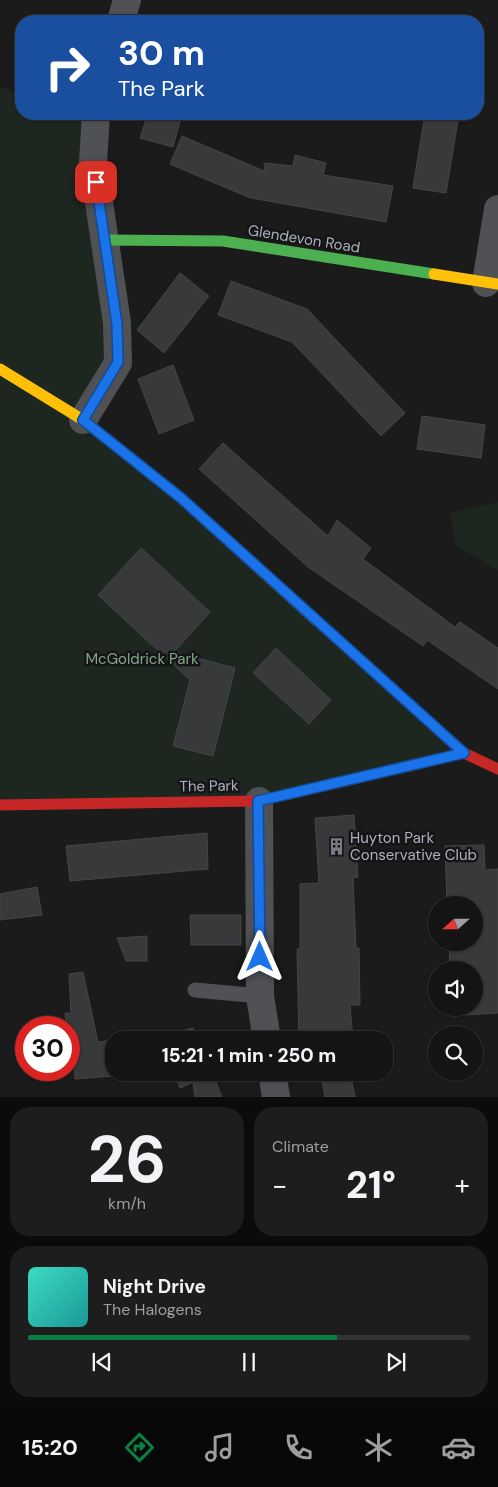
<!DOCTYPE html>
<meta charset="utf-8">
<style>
:root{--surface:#141414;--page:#1d1d1d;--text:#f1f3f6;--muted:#9d9ea0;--line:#333334;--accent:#0b8043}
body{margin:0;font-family:"DM Sans",sans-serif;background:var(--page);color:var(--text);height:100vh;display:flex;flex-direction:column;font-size:19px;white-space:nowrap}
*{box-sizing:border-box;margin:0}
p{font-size:16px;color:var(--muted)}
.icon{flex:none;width:28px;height:28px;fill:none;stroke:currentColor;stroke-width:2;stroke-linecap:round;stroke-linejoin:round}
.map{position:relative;height:1097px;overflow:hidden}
.details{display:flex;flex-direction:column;gap:10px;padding:10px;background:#0b0b0b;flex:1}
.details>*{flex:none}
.guide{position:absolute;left:15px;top:15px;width:469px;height:105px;border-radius:20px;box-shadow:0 1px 4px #0004,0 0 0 1px var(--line);background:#1a4fa0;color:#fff;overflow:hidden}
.needle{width:32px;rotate:249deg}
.fabs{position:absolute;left:428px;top:896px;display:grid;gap:10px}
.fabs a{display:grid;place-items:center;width:55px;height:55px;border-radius:50%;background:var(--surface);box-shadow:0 1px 4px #0004,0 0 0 1px var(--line);font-size:25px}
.speed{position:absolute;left:15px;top:1016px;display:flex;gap:10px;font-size:25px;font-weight:700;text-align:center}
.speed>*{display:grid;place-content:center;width:65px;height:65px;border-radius:50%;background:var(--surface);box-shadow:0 1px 4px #0004,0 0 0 1px var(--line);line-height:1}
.speed .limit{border:8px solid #d22;background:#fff;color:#111}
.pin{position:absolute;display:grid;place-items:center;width:42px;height:42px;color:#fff;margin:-21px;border-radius:10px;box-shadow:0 2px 8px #0006}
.me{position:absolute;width:55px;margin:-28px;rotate:0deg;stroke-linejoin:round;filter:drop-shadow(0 0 4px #0008)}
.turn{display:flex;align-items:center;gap:18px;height:105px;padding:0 20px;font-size:22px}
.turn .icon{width:65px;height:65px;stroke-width:2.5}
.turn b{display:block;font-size:35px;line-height:42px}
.big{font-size:38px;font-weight:800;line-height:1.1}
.details .widget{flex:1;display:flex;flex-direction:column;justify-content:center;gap:8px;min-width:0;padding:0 18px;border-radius:20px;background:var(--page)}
.details .dial{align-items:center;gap:0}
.dial b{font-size:65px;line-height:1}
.song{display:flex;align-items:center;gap:15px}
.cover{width:60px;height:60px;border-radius:8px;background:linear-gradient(135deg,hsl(170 70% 55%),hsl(180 70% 35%))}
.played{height:5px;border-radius:2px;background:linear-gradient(90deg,var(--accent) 70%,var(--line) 70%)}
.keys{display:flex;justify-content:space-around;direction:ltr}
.heat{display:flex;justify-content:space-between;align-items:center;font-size:28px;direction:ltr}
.details .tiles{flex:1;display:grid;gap:10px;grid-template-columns:1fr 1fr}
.widget:last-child{grid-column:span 2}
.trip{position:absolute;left:105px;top:1031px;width:288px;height:50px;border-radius:20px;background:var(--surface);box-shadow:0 1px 4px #0004,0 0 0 1px var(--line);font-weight:800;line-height:50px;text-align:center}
.tab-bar{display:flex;height:80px;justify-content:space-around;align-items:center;background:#080808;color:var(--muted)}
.tab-bar .icon{width:35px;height:35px}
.tab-bar .selected{color:var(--accent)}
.tab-bar b{font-size:22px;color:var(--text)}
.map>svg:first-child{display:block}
.green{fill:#1e2620}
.building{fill:#38393b;stroke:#444547}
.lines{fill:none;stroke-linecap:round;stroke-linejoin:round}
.lane{stroke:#4f5154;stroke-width:15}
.street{stroke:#4f5154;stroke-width:28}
.fast{stroke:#4caf50;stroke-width:11}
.slow{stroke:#ffc107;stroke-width:11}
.jam{stroke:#c62828;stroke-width:11}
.route-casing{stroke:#114b97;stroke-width:12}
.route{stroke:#1a73e8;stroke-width:9}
.labels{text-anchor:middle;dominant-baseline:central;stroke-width:5;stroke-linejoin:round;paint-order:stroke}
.street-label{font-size:15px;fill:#acb1bc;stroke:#151518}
.park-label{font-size:15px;fill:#82a885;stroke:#151518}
.poi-label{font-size:15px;fill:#acb1bc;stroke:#151518;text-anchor:start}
</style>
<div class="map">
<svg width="498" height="1097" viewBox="0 0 498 1097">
<rect width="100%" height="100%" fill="#1b1b1b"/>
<g class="green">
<path d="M0,87l21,7v20l62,1 35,248 -34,57 380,333 -205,48 -259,4z"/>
<path d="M498,502v68l-43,-25 -5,-32z"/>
</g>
<g class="building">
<path d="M148,114h34l-9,33 -33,-9z"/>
<path d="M425,114h34l-13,79 -33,-5z"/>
<path d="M182,136l82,35 1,-8 28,3 2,-11 31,8 -3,12 70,11 -7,36 -135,-24 -46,-19 -35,-15z"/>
<path d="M180,273l29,23 -45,57 -27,-23z"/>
<path d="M231,281l76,28 98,104 -24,23 -89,-94 -74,-27z"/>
<path d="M173,365l21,55 -35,14 -21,-55z"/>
<path d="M422,416l63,9 -4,33 -64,-9z"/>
<path d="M223,443l105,93 9,-16 34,28 -8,11 92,68 5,-5 38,26v41l-71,-49 -4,6 -115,-79 -109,-98z"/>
<path d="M141,548l69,64 -36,40 61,16 -22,88 -40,-10 17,-66 -92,-85z"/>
<path d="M276,648l55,52 -22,24 -56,-51z"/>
<path d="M354,815l4,62 -5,1 3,70h3l1,57h-10l3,35h-54l-2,-91h3v-65l19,-1 -4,-65z"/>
<path d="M207,833l1,36 -138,12 -4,-35z"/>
<path d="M484,845l1,25 13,-1v144l-34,2v-7h10v-38l-24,-1 -1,-27h25v-37h-27l-2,-59z"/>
<path d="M37,887l5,28 -42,5v-26z"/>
<path d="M190,915h51v30h-50z"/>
<path d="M147,936v25h-21l-9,-23z"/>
<path d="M83,972l15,70 16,-2v32h10l1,3 -50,4 -2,-37h-4v-14h-3l-1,-15h6l-2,-39z"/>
<path d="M193,1028l5,12h-22l10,-5 -1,-5z"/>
<path d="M174,1072h38l10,25h-27l-2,-15 -13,6z"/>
<path d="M320,1072h30l5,25h-30z"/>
</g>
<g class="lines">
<path class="lane" d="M195,990l65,6"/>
<g class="street">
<path d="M121,21l6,-21"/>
<path d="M486,283l12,-74"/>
<path d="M83,420l35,-57 -1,-40 -24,-161 3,-48"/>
<path d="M259,801l1,195 7,44"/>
<path d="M272,1072l4,25"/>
</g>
<path class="fast" d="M105,240l118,1 211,33"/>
<g class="slow">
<path d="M434,274l64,10"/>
<path d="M0,369l83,51 98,78 136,123"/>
</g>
<g class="jam">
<path d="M317,621l147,132 34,16"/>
<path d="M0,805l259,-4 205,-48"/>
</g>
</g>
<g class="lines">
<defs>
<path id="route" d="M96,182l21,142 1,38 -35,58 98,78 283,255 -206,48 2,156"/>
</defs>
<use href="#route" class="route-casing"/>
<use href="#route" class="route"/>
</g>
<defs>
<symbol id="building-bare" viewBox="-9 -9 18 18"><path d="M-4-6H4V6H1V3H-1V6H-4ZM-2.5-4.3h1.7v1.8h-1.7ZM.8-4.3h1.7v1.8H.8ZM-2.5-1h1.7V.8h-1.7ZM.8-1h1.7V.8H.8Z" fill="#797c84" stroke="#151518" stroke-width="2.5" paint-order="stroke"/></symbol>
</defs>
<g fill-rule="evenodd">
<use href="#building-bare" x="324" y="834" width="25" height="25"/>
</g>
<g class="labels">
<g class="street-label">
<text transform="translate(304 239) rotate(9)">Glendevon Road</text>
<text transform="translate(209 786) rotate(-1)">The Park</text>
</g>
<g class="park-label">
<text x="142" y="659">McGoldrick Park</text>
</g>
<g class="poi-label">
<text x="350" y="838">Huyton Park<tspan x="350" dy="17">Conservative Club</tspan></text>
</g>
</g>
</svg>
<div class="fabs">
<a><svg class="needle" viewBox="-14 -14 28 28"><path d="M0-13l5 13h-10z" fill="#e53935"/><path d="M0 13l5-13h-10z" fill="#9d9ea0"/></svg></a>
<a><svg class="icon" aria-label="sound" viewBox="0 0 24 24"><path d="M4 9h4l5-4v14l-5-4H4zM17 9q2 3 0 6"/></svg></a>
<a><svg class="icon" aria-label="search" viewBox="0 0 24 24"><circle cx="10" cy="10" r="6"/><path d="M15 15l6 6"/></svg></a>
</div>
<div class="speed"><div class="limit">30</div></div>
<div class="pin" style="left:96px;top:182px;background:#d93025"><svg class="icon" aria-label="arrive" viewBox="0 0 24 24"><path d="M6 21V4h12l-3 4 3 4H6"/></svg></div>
<svg class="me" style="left:260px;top:957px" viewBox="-20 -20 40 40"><path d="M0-17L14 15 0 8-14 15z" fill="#1a73e8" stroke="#fff" stroke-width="4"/></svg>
<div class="trip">15:21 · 1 min · 250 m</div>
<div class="guide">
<div class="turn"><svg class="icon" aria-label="right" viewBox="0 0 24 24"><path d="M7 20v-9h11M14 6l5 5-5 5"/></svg><div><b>30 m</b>The Park</div></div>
</div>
</div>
<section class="details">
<div class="tiles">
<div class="widget dial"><b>26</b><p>km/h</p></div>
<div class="widget"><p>Climate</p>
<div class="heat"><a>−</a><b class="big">21°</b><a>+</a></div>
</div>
<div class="widget">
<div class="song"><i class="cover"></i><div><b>Night Drive</b><p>The Halogens</p></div></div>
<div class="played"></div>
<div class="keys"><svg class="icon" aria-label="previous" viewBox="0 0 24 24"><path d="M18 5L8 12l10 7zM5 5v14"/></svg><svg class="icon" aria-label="pause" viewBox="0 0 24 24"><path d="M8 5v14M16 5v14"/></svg><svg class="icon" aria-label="next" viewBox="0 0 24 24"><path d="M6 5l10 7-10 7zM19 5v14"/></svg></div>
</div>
</div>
</section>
<nav class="tab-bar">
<b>15:20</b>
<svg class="icon selected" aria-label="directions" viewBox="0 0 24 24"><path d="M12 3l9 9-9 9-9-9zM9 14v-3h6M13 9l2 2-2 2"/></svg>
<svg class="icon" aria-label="music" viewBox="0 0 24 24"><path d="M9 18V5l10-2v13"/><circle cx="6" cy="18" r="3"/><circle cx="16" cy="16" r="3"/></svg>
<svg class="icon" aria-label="phone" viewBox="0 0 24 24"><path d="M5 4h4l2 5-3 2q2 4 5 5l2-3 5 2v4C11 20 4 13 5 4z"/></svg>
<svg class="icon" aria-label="climate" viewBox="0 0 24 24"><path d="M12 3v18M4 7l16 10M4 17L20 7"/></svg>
<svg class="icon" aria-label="car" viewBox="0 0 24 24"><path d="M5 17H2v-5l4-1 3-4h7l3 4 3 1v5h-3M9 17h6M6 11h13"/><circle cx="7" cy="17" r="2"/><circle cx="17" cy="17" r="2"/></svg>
</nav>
